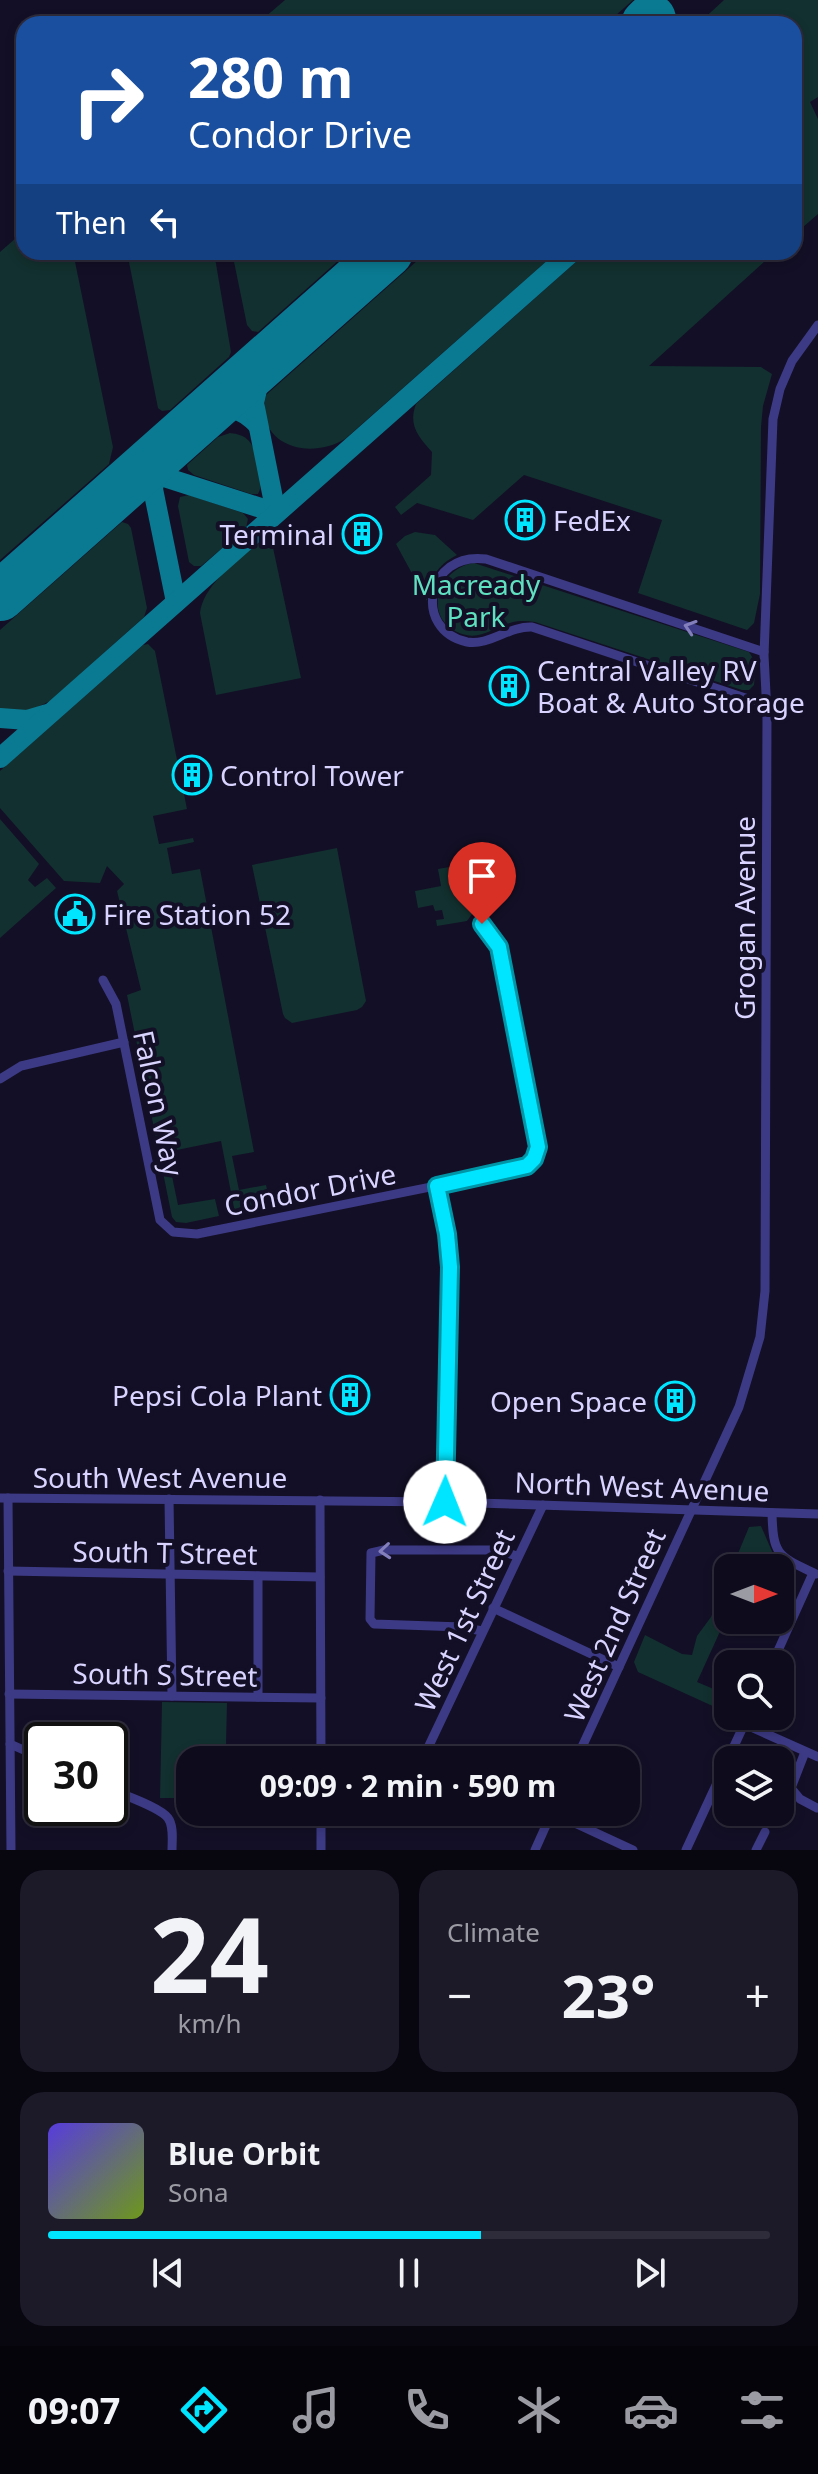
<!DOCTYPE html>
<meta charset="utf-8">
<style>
:root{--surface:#0e0b1c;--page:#1c1929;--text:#f1f3f6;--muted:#9b9ba3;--line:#2e2b3b;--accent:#00e5ff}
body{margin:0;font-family:"Noto Sans",sans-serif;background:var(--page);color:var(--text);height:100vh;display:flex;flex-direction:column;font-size:30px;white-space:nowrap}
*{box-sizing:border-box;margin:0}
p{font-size:26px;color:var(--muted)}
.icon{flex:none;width:44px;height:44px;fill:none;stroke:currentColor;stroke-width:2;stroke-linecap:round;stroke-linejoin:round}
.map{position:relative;height:1850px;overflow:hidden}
.side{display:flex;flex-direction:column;gap:20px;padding:20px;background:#08060f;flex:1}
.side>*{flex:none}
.top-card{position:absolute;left:16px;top:16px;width:786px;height:244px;border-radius:24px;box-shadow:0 4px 12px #0003,0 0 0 2px var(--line);background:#1a4fa0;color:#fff;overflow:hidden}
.needle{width:52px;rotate:90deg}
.controls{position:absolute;left:714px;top:1554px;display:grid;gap:16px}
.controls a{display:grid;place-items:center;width:80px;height:80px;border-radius:16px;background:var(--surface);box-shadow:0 4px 12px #0003,0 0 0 2px var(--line);font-size:40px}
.speed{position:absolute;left:24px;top:1722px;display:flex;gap:16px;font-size:40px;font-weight:700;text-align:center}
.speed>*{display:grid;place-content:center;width:104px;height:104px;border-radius:50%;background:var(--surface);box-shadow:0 4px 12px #0003,0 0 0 2px var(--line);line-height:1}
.speed .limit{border:4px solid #111;border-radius:12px;background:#fff;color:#111}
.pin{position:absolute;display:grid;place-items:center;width:68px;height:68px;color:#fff;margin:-82px -34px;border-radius:50% 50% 50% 0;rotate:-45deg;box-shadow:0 0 8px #0007}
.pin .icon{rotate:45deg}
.me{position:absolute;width:88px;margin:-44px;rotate:1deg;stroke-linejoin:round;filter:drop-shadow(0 0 6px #0008)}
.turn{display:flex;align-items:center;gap:28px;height:168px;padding:0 40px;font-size:36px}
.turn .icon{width:104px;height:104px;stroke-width:2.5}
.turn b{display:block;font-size:56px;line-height:68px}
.then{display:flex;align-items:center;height:76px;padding:0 40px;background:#0003;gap:16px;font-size:30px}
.big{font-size:60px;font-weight:700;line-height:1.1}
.side .widget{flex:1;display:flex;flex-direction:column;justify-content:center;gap:12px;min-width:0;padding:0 28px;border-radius:24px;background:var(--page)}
.side .dial{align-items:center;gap:0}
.dial b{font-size:104px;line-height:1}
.song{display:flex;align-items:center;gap:24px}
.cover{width:96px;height:96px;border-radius:12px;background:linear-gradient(135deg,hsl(250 70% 55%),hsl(80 70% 35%))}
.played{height:8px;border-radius:4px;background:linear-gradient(90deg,var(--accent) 60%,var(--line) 60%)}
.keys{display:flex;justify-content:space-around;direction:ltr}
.heat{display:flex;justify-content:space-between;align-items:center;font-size:44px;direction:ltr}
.side .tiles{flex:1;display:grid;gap:20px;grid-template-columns:1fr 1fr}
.widget:last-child{grid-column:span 2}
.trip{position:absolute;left:176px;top:1746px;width:464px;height:80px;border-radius:24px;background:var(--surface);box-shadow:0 4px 12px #0003,0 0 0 2px var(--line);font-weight:700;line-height:80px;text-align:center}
.tabs{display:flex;height:128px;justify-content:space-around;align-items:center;background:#06040b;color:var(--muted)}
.tabs .icon{width:56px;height:56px}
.tabs .selected{color:var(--accent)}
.tabs b{font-size:36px;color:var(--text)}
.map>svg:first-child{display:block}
.green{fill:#12302f}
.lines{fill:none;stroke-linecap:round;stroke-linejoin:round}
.taxiway{stroke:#0a7a92;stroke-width:20}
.runway{stroke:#0a7a92;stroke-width:50}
.minor{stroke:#3d3a85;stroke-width:9}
.oneway{stroke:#837fbc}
.route-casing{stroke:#0095a6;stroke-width:20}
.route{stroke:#00e5ff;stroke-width:14}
.labels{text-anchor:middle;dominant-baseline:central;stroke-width:8;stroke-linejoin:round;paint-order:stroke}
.poi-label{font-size:28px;fill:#d9d4ff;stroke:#130f26;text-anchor:start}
.park-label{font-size:28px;fill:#5fe0c0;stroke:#130f26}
.street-label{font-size:28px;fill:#d9d4ff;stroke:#130f26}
</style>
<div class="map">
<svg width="818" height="1850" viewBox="0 0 818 1850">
<rect width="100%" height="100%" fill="#130f26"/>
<g class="green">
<path d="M285,0h348l-27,24h-349z"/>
<path d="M724,0h94v97l-8,5 8,17v95l-24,21v-211h-96z"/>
<path d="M24,231v21h49l40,195 -4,17 -109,96v-308z"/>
<path d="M127,252h87l17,100 -2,5 -59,53 -8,1 -4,-3z"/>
<path d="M232,252h116l-90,80 -6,-1 -5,-6z"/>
<path d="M427,252h130l-212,187c-37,22 -91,6 -79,-44z"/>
<path d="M587,252h188l-126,114 112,1 11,7 -9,32 -2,21 -1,167 -6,29 -7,7 -109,-37 24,-73 -138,-45 -51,45 -56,-17 -16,12 -6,-8 36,-32 1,-23c-14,-16 -24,-27 -16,-48z"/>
<path d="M230,433c8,1 13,2 19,8 9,10 16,42 9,53h-7l-57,-19 -6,-5 -1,-5 31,-28z"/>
<path d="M189,495l54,18 5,6 -2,9 -45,38h-7l-5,-4 -11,-56 2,-9z"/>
<path d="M122,522l6,2 3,4 16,80 -3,9 -94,84 -23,11 -27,-2v-80z"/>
<path d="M415,532l20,3 22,20c-20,10 -28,24 -30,46l-31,-57 9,-8z"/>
<path d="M264,539l8,4 29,135 -85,17 -16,-82c2,-27 42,-59 64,-74z"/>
<path d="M474,563l275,89 7,11 -2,22 -5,5h-7l-207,-68c-8,-1 -17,-2 -25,1 -20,6 -31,19 -53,9 -35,-17 -18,-64 17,-69z"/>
<path d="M148,644l7,7 32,158 -34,7 6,28 34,-6 1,4 -27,6 5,26 28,-5 54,283 -22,4 7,34 27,-5 5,21 -36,7 -14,-72 -54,11 11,53 37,-6 4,17 -33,7 -10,-1 -4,-5 -45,-222 14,-5 -24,-99 7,-7 -17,-18 -7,17 -36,-2 -64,-73v-37l143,-126z"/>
<path d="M0,819l39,45 -11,16 7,7 12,-9 9,10 -56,50z"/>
<path d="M337,848l29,153 -4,6 -5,3 -65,13 -7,-5 -2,-4 -31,-149z"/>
<path d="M488,860l5,45 -18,5 -8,11 -30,5 -1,-6 8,-1 -2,-9 -7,1 -2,-6 -15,3 -3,-17 26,-5 -3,-17z"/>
<path d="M761,1526l16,37 -1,5 -23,-9 -4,9h-17l17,-41z"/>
<path d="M728,1578v36l-31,68 31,13v18l-90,-41 -4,-10 11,-27 37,19 10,1 5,-19 14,-19z"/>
<path d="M162,1702l65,1 -1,42 35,1v14h-71v38h-30z"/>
</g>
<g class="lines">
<g class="taxiway">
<path d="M205,414c21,-11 37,-6 53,11"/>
<path d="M174,441l-17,24 -4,24 23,113"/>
<path d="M116,493l23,-14 22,-3 106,34 16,-3"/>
<path d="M276,513l-22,-110 6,-27 19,-27"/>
<path d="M0,718l27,2 20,-6"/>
<path d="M0,758l572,-506"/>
</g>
<g class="runway">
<path d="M646,24l5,-5"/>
<path d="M0,596l388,-344"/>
</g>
<g class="minor">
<path d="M764,652l-278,-93c-60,-8 -74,71 -19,83 22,4 42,-16 65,-15l234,78"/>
<path d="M103,980l13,24 44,216 13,12 24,2 318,-64c16,-5 24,-13 23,-31l-39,-192 -17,-23"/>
<path d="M0,1079l21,-13 103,-24"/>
<path d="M437,1186l10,48 3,33 -5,235"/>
<path d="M0,1498l445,4 373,12"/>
<path d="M8,1498l3,352"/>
<path d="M169,1499l3,197"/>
<path d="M320,1500l1,260"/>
<path d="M772,1513c1,43 6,43 44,61"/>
<path d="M8,1571l312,6"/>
<path d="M493,1608l126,59"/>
<path d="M482,1631l-20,-4 -88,-3 -4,-5 1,-66 13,-3h114l19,6"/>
<path d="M772,1664l41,-91"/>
<path d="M9,1694l312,4"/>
<path d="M258,1697v-121"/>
<path d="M744,1724l74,33"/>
<path d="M10,1744l32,14"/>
<path d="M805,1752l-14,36 9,11 17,9"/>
<path d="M438,1760l-13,-6 118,-249"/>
<path d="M576,1760l163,-353 21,-70 5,-46 2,-578 -3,-58 9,-236 7,-30 12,-28 26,-36"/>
<path d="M110,1789c13,6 50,18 58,29 6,8 4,22 4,32"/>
<path d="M321,1812v38"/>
<path d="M551,1812l82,38"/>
<path d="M535,1850l17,-38"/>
<path d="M686,1850l62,-134"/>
<path d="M756,1850l9,-18"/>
</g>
</g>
<defs><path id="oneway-chevron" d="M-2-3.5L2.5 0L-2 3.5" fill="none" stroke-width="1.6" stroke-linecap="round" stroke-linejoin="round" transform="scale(2)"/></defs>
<g class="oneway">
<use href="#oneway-chevron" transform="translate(690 627) rotate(-162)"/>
<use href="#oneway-chevron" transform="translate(385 1551) rotate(175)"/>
</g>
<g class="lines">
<defs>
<path id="route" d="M445,1502l5,-235 -3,-33 -10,-48 90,-20 7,-7 4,-12 -39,-200 -17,-23"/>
</defs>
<use href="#route" class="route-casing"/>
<use href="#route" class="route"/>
</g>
<defs>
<symbol id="building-ring" viewBox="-11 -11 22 22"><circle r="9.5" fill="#130f26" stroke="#00e5ff" stroke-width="1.5"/><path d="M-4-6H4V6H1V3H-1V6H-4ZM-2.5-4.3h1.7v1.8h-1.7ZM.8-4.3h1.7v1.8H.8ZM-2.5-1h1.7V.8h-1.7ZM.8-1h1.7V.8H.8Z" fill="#00e5ff"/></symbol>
<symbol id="civic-ring" viewBox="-11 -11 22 22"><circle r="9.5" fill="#130f26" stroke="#00e5ff" stroke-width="1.5"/><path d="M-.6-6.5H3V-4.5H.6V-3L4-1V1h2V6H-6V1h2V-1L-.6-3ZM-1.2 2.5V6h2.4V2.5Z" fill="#00e5ff"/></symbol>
</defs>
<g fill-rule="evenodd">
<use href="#building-ring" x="503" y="498" width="44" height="44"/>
<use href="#building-ring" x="340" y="512" width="44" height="44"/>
<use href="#building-ring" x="487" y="664" width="44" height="44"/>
<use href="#building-ring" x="170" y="753" width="44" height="44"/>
<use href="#civic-ring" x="53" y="892" width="44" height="44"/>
<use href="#building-ring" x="328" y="1373" width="44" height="44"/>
<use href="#building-ring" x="653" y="1379" width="44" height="44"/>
</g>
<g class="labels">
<g class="poi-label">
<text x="553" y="520">FedEx</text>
<text x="334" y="534" text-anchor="end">Terminal</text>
<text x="537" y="670">Central Valley RV<tspan x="537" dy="32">Boat &amp; Auto Storage</tspan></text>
<text x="220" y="775">Control Tower</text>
<text x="103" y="914">Fire Station 52</text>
<text x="322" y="1395" text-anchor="end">Pepsi Cola Plant</text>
<text x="647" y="1401" text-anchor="end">Open Space</text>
</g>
<g class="park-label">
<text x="476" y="584">Macready<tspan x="476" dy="32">Park</tspan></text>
</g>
<g class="street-label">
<text transform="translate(744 918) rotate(-90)">Grogan Avenue</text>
<text transform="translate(159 1103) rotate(78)">Falcon Way</text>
<text transform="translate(310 1189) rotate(-11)">Condor Drive</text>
<text x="160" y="1477">South West Avenue</text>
<text transform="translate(642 1486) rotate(2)">North West Avenue</text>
<text transform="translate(165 1552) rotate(1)">South T Street</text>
<text transform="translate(464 1620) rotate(-65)">West 1st Street</text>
<text transform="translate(614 1625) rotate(-66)">West 2nd Street</text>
<text transform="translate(165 1674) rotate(1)">South S Street</text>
</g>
</g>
</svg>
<div class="controls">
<a><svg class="needle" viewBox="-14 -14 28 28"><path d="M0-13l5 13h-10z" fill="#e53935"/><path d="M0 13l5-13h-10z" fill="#9b9ba3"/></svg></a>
<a><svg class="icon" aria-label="search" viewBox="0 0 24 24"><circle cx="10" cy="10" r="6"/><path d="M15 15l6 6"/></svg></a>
<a><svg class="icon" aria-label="layers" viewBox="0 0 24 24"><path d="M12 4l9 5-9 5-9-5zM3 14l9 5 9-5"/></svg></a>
</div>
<div class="speed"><div class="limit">30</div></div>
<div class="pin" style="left:482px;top:924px;background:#d93025"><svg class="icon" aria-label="arrive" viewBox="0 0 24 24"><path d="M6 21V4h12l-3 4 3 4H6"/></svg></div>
<svg class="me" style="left:445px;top:1502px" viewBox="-20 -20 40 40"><circle r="19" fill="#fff"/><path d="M0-13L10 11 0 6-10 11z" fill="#00e5ff"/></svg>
<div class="trip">09:09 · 2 min · 590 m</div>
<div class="top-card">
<div class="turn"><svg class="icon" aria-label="right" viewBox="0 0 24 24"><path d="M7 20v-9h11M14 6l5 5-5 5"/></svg><div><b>280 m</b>Condor Drive</div></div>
<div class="then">Then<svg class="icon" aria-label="left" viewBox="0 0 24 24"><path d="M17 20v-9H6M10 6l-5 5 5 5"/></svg></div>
</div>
</div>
<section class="side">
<div class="tiles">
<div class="widget dial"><b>24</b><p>km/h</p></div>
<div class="widget"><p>Climate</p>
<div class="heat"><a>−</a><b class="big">23°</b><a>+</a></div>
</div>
<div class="widget">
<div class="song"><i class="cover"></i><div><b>Blue Orbit</b><p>Sona</p></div></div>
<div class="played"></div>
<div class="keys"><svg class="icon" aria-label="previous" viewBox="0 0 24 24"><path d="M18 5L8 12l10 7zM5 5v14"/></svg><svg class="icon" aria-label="pause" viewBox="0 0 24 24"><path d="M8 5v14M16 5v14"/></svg><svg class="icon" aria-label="next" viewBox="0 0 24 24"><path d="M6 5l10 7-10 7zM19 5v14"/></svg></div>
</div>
</div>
</section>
<nav class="tabs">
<b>09:07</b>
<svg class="icon selected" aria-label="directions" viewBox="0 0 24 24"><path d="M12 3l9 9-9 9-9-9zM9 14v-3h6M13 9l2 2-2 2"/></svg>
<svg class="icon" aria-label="music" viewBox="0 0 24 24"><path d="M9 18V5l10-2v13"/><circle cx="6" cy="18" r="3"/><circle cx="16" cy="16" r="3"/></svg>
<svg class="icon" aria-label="phone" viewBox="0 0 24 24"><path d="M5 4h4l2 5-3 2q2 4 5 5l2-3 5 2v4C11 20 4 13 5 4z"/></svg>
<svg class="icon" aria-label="climate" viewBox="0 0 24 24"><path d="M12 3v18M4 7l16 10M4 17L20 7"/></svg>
<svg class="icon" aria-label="car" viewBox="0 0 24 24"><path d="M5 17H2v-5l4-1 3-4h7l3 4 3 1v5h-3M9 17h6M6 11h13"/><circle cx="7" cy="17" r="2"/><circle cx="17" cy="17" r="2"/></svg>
<svg class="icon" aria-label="filters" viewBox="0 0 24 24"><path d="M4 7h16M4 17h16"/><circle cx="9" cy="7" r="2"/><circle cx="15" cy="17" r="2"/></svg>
</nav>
